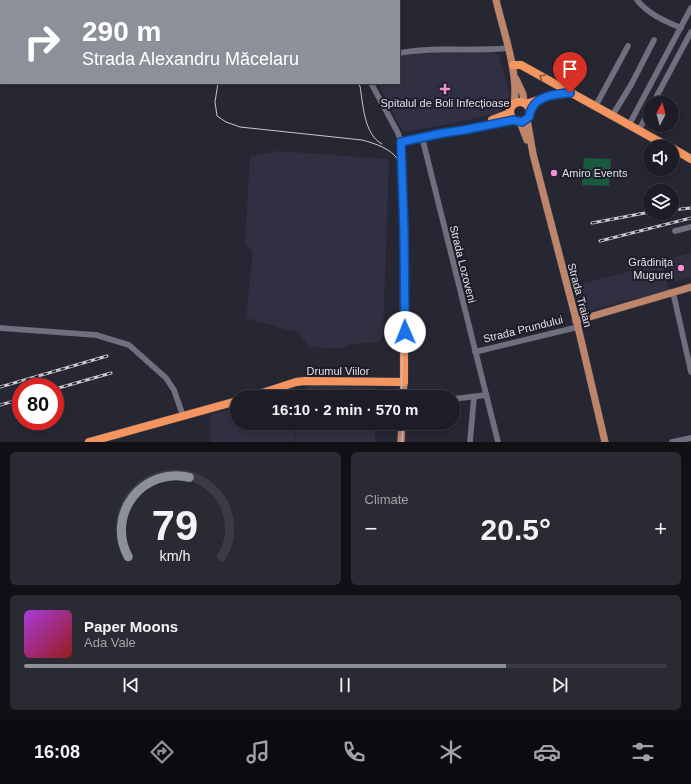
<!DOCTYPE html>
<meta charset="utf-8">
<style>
:root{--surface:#1d1d27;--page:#2a2a33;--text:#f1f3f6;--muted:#a0a2a7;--line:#3b3b44;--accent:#8c9099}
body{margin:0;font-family:Helvetica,sans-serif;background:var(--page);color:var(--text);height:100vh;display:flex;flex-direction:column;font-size:15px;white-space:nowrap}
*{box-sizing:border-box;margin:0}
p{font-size:13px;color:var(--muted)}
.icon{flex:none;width:22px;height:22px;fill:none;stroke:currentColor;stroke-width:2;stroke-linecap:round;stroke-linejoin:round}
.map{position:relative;height:442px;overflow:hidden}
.panel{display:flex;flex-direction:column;gap:10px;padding:10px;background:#101015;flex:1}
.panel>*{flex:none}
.guide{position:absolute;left:0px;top:0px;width:400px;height:84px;box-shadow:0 2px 6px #0003,0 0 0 1px var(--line);background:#8c9099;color:#fff;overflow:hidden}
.needle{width:26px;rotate:6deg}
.controls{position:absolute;left:643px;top:96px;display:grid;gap:8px}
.controls a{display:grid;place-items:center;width:36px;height:36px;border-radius:50%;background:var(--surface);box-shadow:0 2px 6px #0003,0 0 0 1px var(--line);font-size:20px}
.speed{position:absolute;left:12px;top:378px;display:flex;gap:8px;font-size:20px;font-weight:700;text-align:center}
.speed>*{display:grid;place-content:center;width:52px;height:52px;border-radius:50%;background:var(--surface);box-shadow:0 2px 6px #0003,0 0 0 1px var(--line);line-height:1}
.speed .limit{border:6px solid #d22;background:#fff;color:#111}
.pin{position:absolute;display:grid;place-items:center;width:34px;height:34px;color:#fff;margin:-41px -17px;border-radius:50% 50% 50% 0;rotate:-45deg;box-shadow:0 0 4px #0007}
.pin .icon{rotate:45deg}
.me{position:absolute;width:44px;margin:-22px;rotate:359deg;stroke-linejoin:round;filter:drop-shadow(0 0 3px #0008)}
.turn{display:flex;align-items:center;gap:14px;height:84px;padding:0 16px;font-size:18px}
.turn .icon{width:52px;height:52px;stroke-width:2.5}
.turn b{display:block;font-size:28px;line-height:34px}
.big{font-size:30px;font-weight:800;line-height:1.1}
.panel .widget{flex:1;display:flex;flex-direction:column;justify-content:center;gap:6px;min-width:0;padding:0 14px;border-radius:6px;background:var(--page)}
.panel .dial{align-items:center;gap:0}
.dial svg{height:104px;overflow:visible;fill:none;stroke:var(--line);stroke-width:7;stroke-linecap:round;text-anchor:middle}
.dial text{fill:var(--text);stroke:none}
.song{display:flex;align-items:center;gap:12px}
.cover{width:48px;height:48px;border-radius:6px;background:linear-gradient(135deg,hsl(280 70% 55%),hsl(0 70% 35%))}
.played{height:4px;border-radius:2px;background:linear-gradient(90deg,var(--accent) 75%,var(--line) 75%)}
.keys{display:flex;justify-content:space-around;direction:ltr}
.heat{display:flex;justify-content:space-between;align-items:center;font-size:22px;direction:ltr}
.panel .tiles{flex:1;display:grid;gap:10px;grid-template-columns:1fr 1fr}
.widget:last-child{grid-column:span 2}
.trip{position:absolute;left:230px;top:390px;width:230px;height:40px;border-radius:20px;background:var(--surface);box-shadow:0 2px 6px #0003,0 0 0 1px var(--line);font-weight:800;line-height:40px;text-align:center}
.dock{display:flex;height:64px;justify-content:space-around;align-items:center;background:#0c0c10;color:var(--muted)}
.dock .icon{width:28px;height:28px}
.dock .on{color:var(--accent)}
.dock b{font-size:18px;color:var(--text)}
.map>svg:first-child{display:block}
.built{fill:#313042}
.green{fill:#185a3b}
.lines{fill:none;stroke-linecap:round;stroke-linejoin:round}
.minor-casing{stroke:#42424c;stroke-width:6}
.major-casing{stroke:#42424c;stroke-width:8}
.highway-casing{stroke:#42424c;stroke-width:9}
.minor{stroke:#706f7e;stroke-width:5.5}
.major{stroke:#bf856b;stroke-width:7}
.highway{stroke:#f4945e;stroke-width:8}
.tram{stroke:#c9c9d2;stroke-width:1}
.rail-casing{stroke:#c9c9d2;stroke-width:3}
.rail{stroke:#1e1d2a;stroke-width:1.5;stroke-dasharray:4.5;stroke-linecap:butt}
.oneway{stroke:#895844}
.route-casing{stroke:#114b97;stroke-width:10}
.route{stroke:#1a73e8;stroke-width:7}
.poi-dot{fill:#f491d3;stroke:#1e1d2a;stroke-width:1.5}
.labels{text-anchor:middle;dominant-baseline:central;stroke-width:4;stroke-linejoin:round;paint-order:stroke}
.poi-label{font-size:11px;fill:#e0e0e9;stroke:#1e1d2a}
.street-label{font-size:11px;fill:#e0e0e9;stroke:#1e1d2a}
</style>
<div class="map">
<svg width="691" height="442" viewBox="0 0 691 442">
<rect width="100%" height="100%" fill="#272734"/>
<g class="built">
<path d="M490,51l9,4 11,40 -10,18 -52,11 -44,8 -3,-3 -13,-27 -11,-19h22v-27l17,-2z"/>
<path d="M277,151l112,8 -6,177 -5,6 -28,2 -9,4 -32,-1 -10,-14 -53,-15 7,-67 -8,-6 5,-88z"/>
<path d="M691,253v24l-16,4 -7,-22z"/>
<path d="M662,263l7,27 -85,22 -8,-27z"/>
<path d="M311,385l66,3 -1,9h-79l1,-5z"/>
<path d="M297,389l-1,8h-26z"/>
<path d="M237,407v16h58l-1,19h-84l1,-27z"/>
<path d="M296,423h79v19h-80z"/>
</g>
<path class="green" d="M584,158l27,1 -2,27 -27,-1z"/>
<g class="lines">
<defs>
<g id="minor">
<path d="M377,0v1"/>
<path d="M637,0c11,14 28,21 44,28"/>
<path d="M182,1v-1"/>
<path d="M252,1v-1"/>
<path d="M296,1v-1"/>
<path d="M0,34h1"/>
<path d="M399,53c36,-7 73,-1 109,-5"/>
<path d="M371,83l27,50 3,9"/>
<path d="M653,103l38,-71"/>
<path d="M595,107l33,-61"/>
<path d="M612,116l19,-31 23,-45"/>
<path d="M629,125l62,-117"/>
<path d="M639,130l11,-21"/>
<path d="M422,137l76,305"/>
<path d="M675,231l16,-4"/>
<path d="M673,292l18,80"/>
<path d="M0,328l96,7 33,10 37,33 8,12 9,26"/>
<path d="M475,352l103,-25"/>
<path d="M453,399l33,-4"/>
<path d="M470,442l4,-45"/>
<path d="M672,442l19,-4"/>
</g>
<g id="major">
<path d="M496,0c7,30 23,74 18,104"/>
<path d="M516,79l7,15 1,9"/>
<path d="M527,119l6,35 45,173 27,115"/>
<path d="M520,122l7,18"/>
<path d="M576,321l115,-34"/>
<path d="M403,397l1,-15"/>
<path d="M401,442l1,-19"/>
</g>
<g id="highway">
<path d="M513,65h8l148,82"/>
<circle cx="520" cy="112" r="10"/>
<path d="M526,104l24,-8 20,-3"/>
<path d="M492,120l18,-7"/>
<path d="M672,148l19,11"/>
<path d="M250,397l46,-15 9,-1 99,1v-150l-3,-90 42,-9 21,-3 50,-10"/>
<path d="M89,442l148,-41"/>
</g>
</defs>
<use href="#minor" class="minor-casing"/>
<use href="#major" class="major-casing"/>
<use href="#highway" class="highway-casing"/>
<use href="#minor" class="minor"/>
<use href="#major" class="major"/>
<use href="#highway" class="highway"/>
<g class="tram">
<path d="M218,83l-3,19 2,14 9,6 14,5 122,13c12,3 30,9 36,20 5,11 3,45 3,58 1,59 3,119 0,179"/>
<path d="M356,83l4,3c3,18 4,49 22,58"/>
<path d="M402,442l1,-19"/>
</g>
<defs>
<g id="rail">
<path d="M672,210l19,-2"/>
<path d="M592,223l58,-11"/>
<path d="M600,241l91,-23"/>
<path d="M0,387l107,-31"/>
<path d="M55,389l56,-16"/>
<path d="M0,405l21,-6"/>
</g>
</defs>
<use href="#rail" class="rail-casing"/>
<use href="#rail" class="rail"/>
</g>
<defs><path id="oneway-chevron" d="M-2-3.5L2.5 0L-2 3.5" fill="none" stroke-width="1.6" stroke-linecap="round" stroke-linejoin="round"/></defs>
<use class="oneway" href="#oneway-chevron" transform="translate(542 77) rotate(-150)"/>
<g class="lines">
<defs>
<path id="route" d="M405,332l-1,-100 -3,-90 42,-9 21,-3 50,-10 8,2 7,-5c1,-3 1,-6 3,-9 7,-13 25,-14 38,-15"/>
</defs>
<use href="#route" class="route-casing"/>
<use href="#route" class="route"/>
</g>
<g class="poi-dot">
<path d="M443 83h4v4h4v4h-4v4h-4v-4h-4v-4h4z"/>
<circle cx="554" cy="173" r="4"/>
<circle cx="681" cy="268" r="4"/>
</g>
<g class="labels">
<g class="poi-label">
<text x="445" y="103">Spitalul de Boli Infecțioase</text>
<text x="562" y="173" text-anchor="start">Amiro Events</text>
<text x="673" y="262" text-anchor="end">Grădinița<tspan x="673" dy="13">Mugurel</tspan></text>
</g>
<g class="street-label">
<text transform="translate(463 264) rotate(76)">Strada Lozoveni</text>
<text transform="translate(580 295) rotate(75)">Strada Traian</text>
<text transform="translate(523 329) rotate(-14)">Strada Prundului</text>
<text x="338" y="371">Drumul Viilor</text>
</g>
</g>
</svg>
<div class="controls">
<a><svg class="needle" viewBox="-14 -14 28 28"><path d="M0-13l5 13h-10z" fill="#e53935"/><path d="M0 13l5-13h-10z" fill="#a0a2a7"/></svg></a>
<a><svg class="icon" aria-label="sound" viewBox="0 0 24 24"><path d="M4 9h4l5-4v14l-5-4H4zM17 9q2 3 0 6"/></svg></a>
<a><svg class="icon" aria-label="layers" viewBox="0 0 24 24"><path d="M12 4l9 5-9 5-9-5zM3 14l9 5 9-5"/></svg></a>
</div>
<div class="speed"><div class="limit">80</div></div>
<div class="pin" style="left:570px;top:93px;background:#d93025"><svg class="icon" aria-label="arrive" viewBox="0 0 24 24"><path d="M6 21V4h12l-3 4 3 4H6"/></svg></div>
<svg class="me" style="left:405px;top:332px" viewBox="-20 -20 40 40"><circle r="19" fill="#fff"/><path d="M0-13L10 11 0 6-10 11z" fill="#1a73e8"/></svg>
<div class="trip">16:10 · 2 min · 570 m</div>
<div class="guide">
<div class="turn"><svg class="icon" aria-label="right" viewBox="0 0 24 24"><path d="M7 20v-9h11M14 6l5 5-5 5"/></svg><div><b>290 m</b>Strada Alexandru Măcelaru</div></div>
</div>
</div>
<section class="panel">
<div class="tiles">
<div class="widget dial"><svg viewBox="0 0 100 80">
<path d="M14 69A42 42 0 1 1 86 69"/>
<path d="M14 69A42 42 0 0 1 61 8" stroke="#8c9099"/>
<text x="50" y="56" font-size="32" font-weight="700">79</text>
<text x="50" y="72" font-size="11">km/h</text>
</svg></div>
<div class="widget"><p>Climate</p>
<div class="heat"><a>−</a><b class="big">20.5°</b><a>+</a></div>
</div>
<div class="widget">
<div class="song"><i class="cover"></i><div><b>Paper Moons</b><p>Ada Vale</p></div></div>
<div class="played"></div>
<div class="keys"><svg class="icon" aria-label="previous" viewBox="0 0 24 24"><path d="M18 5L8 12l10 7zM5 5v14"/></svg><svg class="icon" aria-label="pause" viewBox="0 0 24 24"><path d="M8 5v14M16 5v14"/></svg><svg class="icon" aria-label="next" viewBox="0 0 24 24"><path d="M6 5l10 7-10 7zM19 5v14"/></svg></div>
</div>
</div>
</section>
<nav class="dock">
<b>16:08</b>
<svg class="icon on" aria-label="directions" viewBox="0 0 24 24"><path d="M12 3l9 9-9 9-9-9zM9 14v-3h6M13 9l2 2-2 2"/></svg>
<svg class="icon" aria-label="music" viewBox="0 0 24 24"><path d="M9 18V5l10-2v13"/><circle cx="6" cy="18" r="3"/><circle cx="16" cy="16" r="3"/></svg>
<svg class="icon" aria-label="phone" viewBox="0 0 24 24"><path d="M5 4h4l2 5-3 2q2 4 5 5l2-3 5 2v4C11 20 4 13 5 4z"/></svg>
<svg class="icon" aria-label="climate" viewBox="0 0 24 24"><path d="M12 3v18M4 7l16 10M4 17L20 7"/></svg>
<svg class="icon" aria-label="car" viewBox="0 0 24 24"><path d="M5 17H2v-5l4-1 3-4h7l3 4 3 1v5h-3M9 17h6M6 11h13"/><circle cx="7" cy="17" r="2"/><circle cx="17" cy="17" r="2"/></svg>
<svg class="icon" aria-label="filters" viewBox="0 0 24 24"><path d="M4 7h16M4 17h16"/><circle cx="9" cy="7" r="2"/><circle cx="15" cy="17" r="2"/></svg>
</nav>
